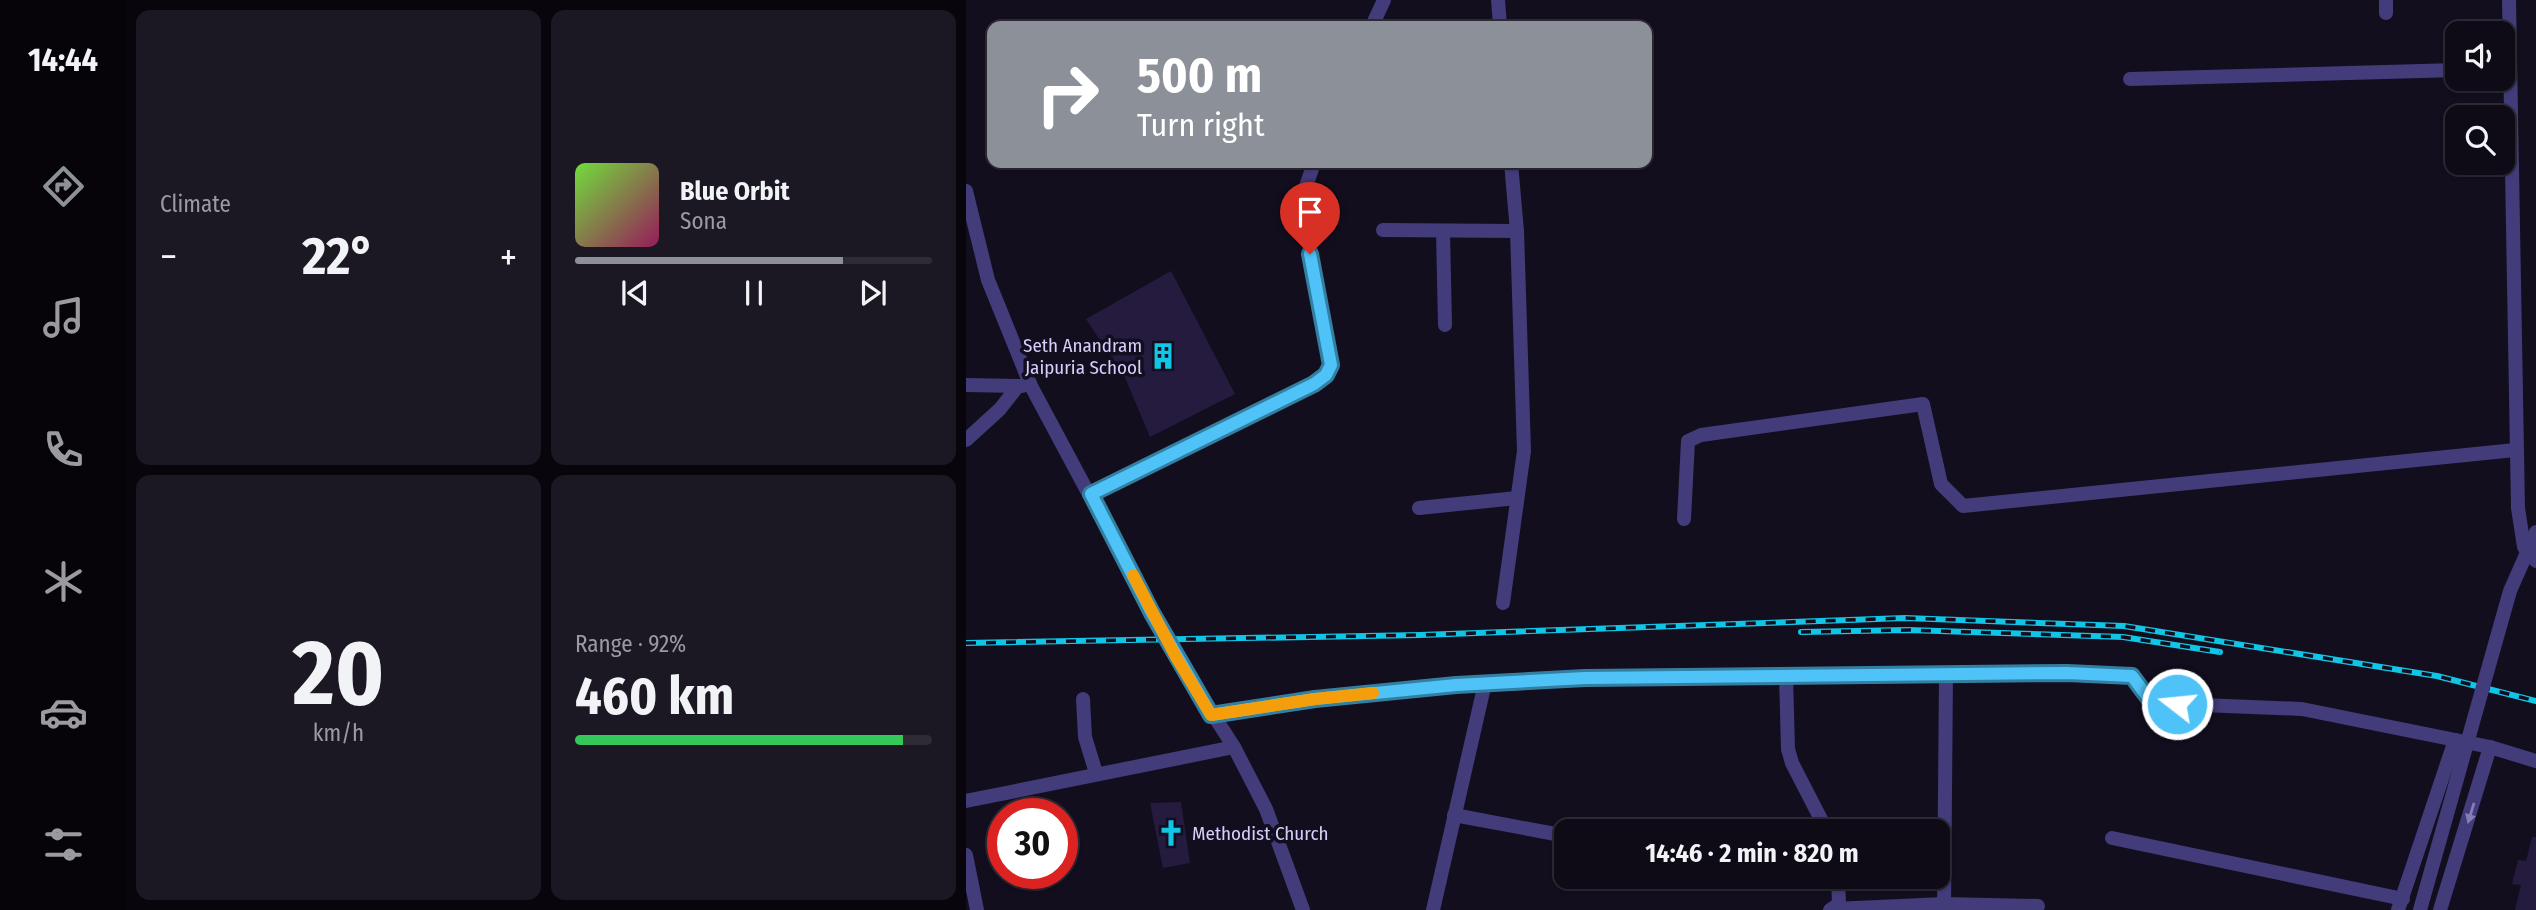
<!DOCTYPE html>
<meta charset="utf-8">
<style>
:root{--surface:#0e0a16;--page:#1c1823;--text:#f1f3f6;--muted:#9b9aa1;--line:#2e2b35;--accent:#8c9099}
body{margin:0;font-family:"Fira Sans Condensed",sans-serif;background:var(--page);color:var(--text);height:100vh;display:flex;flex-direction:column;font-size:26px;white-space:nowrap}
*{box-sizing:border-box;margin:0}
p{font-size:23px;color:var(--muted)}
.icon{flex:none;width:38px;height:38px;fill:none;stroke:currentColor;stroke-width:2;stroke-linecap:round;stroke-linejoin:round}
.map{position:relative;flex:1;overflow:hidden}
.details{display:flex;flex-direction:column;gap:10px;padding:10px;background:#08060c;width:840px}
.details>*{flex:none}
.guide{position:absolute;left:21px;top:21px;width:665px;height:147px;border-radius:14px;box-shadow:0 2px 5px #0004,0 0 0 2px var(--line);background:#8c9099;color:#fff;overflow:hidden}
.tools{position:absolute;left:1479px;top:21px;display:grid;gap:14px}
.tools a{display:grid;place-items:center;width:70px;height:70px;border-radius:14px;background:var(--surface);box-shadow:0 2px 5px #0004,0 0 0 2px var(--line);font-size:35px}
.speed{position:absolute;left:21px;top:798px;display:flex;gap:14px;font-size:35px;font-weight:700;text-align:center}
.speed>*{display:grid;place-content:center;width:91px;height:91px;border-radius:50%;background:var(--surface);box-shadow:0 2px 5px #0004,0 0 0 2px var(--line);line-height:1}
.speed .limit{border:10px solid #d22;background:#fff;color:#111}
.pin{position:absolute;display:grid;place-items:center;width:60px;height:60px;color:#fff;margin:-72px -30px;border-radius:50% 50% 50% 0;rotate:-45deg;box-shadow:0 0 7px #0007}
.pin .icon{rotate:45deg}
.me{position:absolute;width:77px;margin:-38px;rotate:286deg;stroke-linejoin:round;filter:drop-shadow(0 0 5px #0008)}
.turn{display:flex;align-items:center;gap:24px;height:147px;padding:0 35px;font-size:32px}
.turn .icon{width:91px;height:91px;stroke-width:2.5}
.turn b{display:block;font-size:49px;line-height:60px}
.big{font-size:52px;font-weight:700;line-height:1.1}
.details .tile{flex:1;display:flex;flex-direction:column;justify-content:center;gap:10px;min-width:0;padding:0 24px;border-radius:14px;background:var(--page)}
.details .dial{align-items:center;gap:0}
.dial b{font-size:91px;line-height:1}
.song{display:flex;align-items:center;gap:21px}
.cover{width:84px;height:84px;border-radius:10px;background:linear-gradient(135deg,hsl(100 70% 55%),hsl(330 70% 35%))}
.played{height:7px;border-radius:4px;background:linear-gradient(90deg,var(--accent) 75%,var(--line) 75%)}
.keys{display:flex;justify-content:space-around;direction:ltr}
.heat{display:flex;justify-content:space-between;align-items:center;font-size:38px;direction:ltr}
.charge{height:10px;border-radius:5px;background:linear-gradient(90deg,#34c759 92%,var(--line) 0)}
.details .tiles{flex:1;display:grid;gap:10px;grid-template-columns:repeat(2,1fr)}
.trip{position:absolute;left:588px;top:819px;width:396px;height:70px;border-radius:14px;background:var(--surface);box-shadow:0 2px 5px #0004,0 0 0 2px var(--line);font-weight:700;line-height:70px;text-align:center}
main{display:flex;flex:1;min-height:0}
.tab-bar{display:flex;flex-direction:column;width:126px;justify-content:space-around;align-items:center;background:#060409;color:var(--muted)}
.tab-bar .icon{width:49px;height:49px}
.tab-bar .active{color:var(--accent)}
.tab-bar b{font-size:32px;color:var(--text)}
.map>svg:first-child{display:block}
.building{fill:#241b3e}
.lines{fill:none;stroke-linecap:round;stroke-linejoin:round}
.minor{stroke:#423c7a;stroke-width:14}
.rail-casing{stroke:#11c5e6;stroke-width:6}
.rail{stroke:#120e1e;stroke-width:3.5;stroke-dasharray:10;stroke-linecap:butt}
.minor-bridge{stroke:#423c7a;stroke-width:14}
.oneway{fill:#857eb4}
.route-casing{stroke:#337fa1;stroke-width:18}
.route{stroke:#4fc3f7;stroke-width:12}
.slow{stroke:#f59e0b;stroke-width:12}
.labels{text-anchor:middle;dominant-baseline:central;stroke-width:7;stroke-linejoin:round;paint-order:stroke}
.poi-label{font-size:19px;fill:#d6cffc;stroke:#120e1e;text-anchor:end}
</style>
<main>
<nav class="tab-bar">
<b>14:44</b>
<svg class="icon active" aria-label="directions" viewBox="0 0 24 24"><path d="M12 3l9 9-9 9-9-9zM9 14v-3h6M13 9l2 2-2 2"/></svg>
<svg class="icon" aria-label="music" viewBox="0 0 24 24"><path d="M9 18V5l10-2v13"/><circle cx="6" cy="18" r="3"/><circle cx="16" cy="16" r="3"/></svg>
<svg class="icon" aria-label="phone" viewBox="0 0 24 24"><path d="M5 4h4l2 5-3 2q2 4 5 5l2-3 5 2v4C11 20 4 13 5 4z"/></svg>
<svg class="icon" aria-label="climate" viewBox="0 0 24 24"><path d="M12 3v18M4 7l16 10M4 17L20 7"/></svg>
<svg class="icon" aria-label="car" viewBox="0 0 24 24"><path d="M5 17H2v-5l4-1 3-4h7l3 4 3 1v5h-3M9 17h6M6 11h13"/><circle cx="7" cy="17" r="2"/><circle cx="17" cy="17" r="2"/></svg>
<svg class="icon" aria-label="filters" viewBox="0 0 24 24"><path d="M4 7h16M4 17h16"/><circle cx="9" cy="7" r="2"/><circle cx="15" cy="17" r="2"/></svg>
</nav>
<section class="details">
<div class="tiles">
<div class="tile"><p>Climate</p>
<div class="heat"><a>−</a><b class="big">22°</b><a>+</a></div>
</div>
<div class="tile">
<div class="song"><i class="cover"></i><div><b>Blue Orbit</b><p>Sona</p></div></div>
<div class="played"></div>
<div class="keys"><svg class="icon" aria-label="previous" viewBox="0 0 24 24"><path d="M18 5L8 12l10 7zM5 5v14"/></svg><svg class="icon" aria-label="pause" viewBox="0 0 24 24"><path d="M8 5v14M16 5v14"/></svg><svg class="icon" aria-label="next" viewBox="0 0 24 24"><path d="M6 5l10 7-10 7zM19 5v14"/></svg></div>
</div>
<div class="tile dial"><b>20</b><p>km/h</p></div>
<div class="tile"><p>Range · 92%</p><b class="big">460 km</b><div class="charge"></div></div>
</div>
</section>
<div class="map">
<svg width="1570" height="910" viewBox="0 0 1570 910">
<rect width="100%" height="100%" fill="#120e1e"/>
<g class="building">
<path d="M205,271l64,123 -85,43 -24,-57 -40,-61z"/>
<path d="M215,802l9,61 -27,5 -13,-65z"/>
<path d="M1566,837h4v73h-21l6,-25 -9,-1 6,-24 8,1z"/>
</g>
<g class="lines">
<g class="minor">
<path d="M532,0l2,26"/>
<path d="M1420,0v13"/>
<path d="M1543,0l9,508 6,39 12,14"/>
<path d="M406,26l12,-26"/>
<path d="M1164,79l327,-9"/>
<path d="M0,191l22,89 43,106 145,271 58,90 32,62 37,101"/>
<path d="M417,230l134,1"/>
<path d="M477,232l2,93"/>
<path d="M0,385l56,1"/>
<path d="M0,440l34,-31 18,-23"/>
<path d="M125,494l223,-110 15,-13v-15l-26,-146v-15l11,-32"/>
<path d="M453,508l98,-10"/>
<path d="M718,519l4,-78 13,-6 222,-31 18,80 22,22 552,-56"/>
<path d="M537,603l21,-152 -7,-220 -6,-68"/>
<path d="M820,676l2,73 4,14 35,68"/>
<path d="M117,699l2,38 11,36"/>
<path d="M245,715c82,-13 164,-24 247,-30 202,-14 406,-10 609,-12l65,3 20,27 150,6 188,38 46,14"/>
<path d="M0,801l268,-54"/>
<path d="M488,815l112,21"/>
<path d="M1146,838l291,61"/>
<path d="M0,855l11,55"/>
<path d="M868,909l110,-5 94,2"/>
<path d="M467,910l52,-227"/>
<path d="M864,910l9,-6 -1,-27"/>
<path d="M978,910l2,-236"/>
<path d="M1432,910l57,-170"/>
<path d="M1474,910l50,-163"/>
</g>
<defs>
<g id="rail">
<path d="M835,632l107,-2 215,7 97,15"/>
<path d="M0,643l454,-8 485,-17 219,8 313,50 99,25"/>
</g>
</defs>
<use href="#rail" class="rail-casing"/>
<use href="#rail" class="rail"/>
<path class="minor-bridge" d="M1454,910l90,-319 26,-59"/>
</g>
<defs><path id="oneway-solid" d="M-6-.8H1V-3.2L6.5 0L1 3.2V.8H-6Z" transform="scale(1.75)"/></defs>
<use class="oneway" href="#oneway-solid" transform="translate(1505 813) rotate(107)"/>
<g class="lines">
<defs>
<path id="route" d="M344,254l21,111 -5,10 -12,9 -223,110 61,119 59,102 104,-16 141,-14 129,-7 482,-5 65,3 20,27 25,1"/>
</defs>
<use href="#route" class="route-casing"/>
<use href="#route" class="route"/>
<path class="slow" d="M167,575l43,82 35,58 104,-16 58,-6"/>
</g>
<defs>
<symbol id="building-bare" viewBox="-9 -9 18 18"><path d="M-4-6H4V6H1V3H-1V6H-4ZM-2.5-4.3h1.7v1.8h-1.7ZM.8-4.3h1.7v1.8H.8ZM-2.5-1h1.7V.8h-1.7ZM.8-1h1.7V.8H.8Z" fill="#11c5e6" stroke="#120e1e" stroke-width="2.5" paint-order="stroke"/></symbol>
<symbol id="church-bare" viewBox="-9 -9 18 18"><path d="M-1.2-6h2.4v3.5h3.3v2.4h-3.3V6h-2.4V-.1h-3.3v-2.4h3.3Z" fill="#11c5e6" stroke="#120e1e" stroke-width="2.5" paint-order="stroke"/></symbol>
</defs>
<g fill-rule="evenodd">
<use href="#building-bare" x="178" y="337" width="38" height="38"/>
<use href="#church-bare" x="186" y="814" width="38" height="38"/>
</g>
<g class="labels">
<g class="poi-label">
<text x="176" y="345">Seth Anandram<tspan x="176" dy="22">Jaipuria School</tspan></text>
<text x="226" y="833" text-anchor="start">Methodist Church</text>
</g>
</g>
</svg>
<div class="tools">
<a><svg class="icon" aria-label="sound" viewBox="0 0 24 24"><path d="M4 9h4l5-4v14l-5-4H4zM17 9q2 3 0 6"/></svg></a>
<a><svg class="icon" aria-label="search" viewBox="0 0 24 24"><circle cx="10" cy="10" r="6"/><path d="M15 15l6 6"/></svg></a>
</div>
<div class="speed"><div class="limit">30</div></div>
<div class="pin" style="left:344px;top:254px;background:#d93025"><svg class="icon" aria-label="arrive" viewBox="0 0 24 24"><path d="M6 21V4h12l-3 4 3 4H6"/></svg></div>
<svg class="me" style="left:1211px;top:704px" viewBox="-20 -20 40 40"><circle r="17" fill="#4fc3f7" stroke="#fff" stroke-width="3"/><path d="M0-11L8 9 0 5-8 9z" fill="#fff"/></svg>
<div class="trip">14:46 · 2 min · 820 m</div>
<div class="guide">
<div class="turn"><svg class="icon" aria-label="right" viewBox="0 0 24 24"><path d="M7 20v-9h11M14 6l5 5-5 5"/></svg><div><b>500 m</b>Turn right</div></div>
</div>
</div>
</main>
